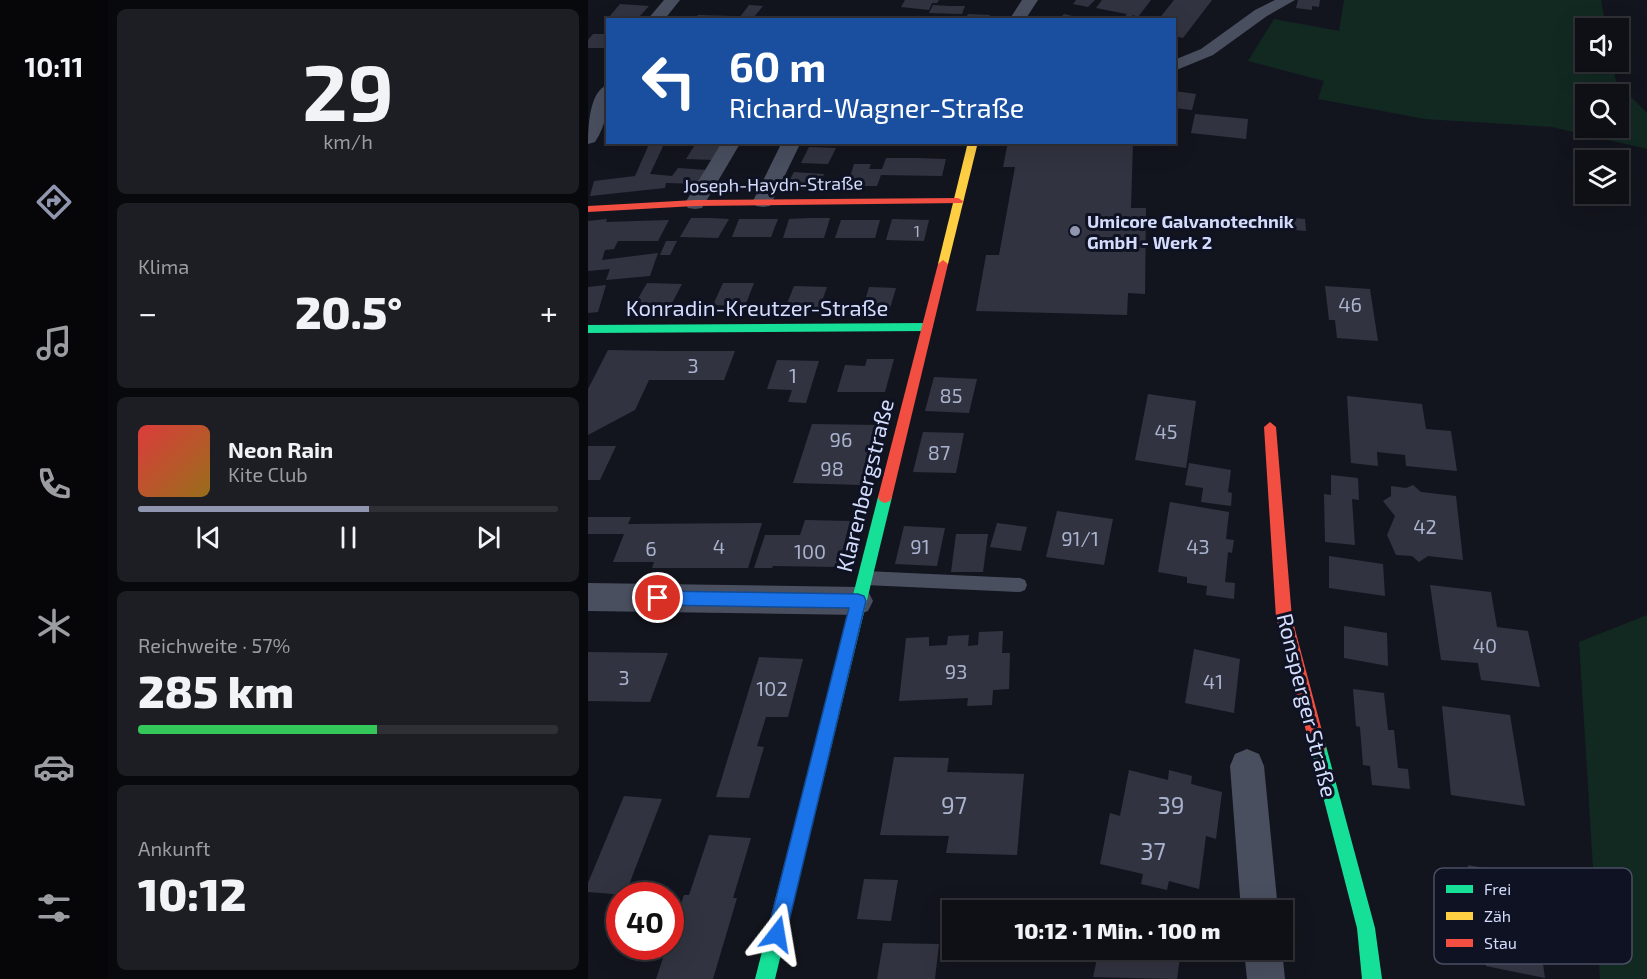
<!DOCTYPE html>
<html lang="de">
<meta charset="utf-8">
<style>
:root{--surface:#0e1016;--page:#1c1e23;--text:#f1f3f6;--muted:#9b9da1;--line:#2e3035;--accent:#9096af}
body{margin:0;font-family:"Exo 2",sans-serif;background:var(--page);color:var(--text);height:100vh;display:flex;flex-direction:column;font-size:22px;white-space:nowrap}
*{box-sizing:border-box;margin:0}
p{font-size:20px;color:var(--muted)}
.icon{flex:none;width:33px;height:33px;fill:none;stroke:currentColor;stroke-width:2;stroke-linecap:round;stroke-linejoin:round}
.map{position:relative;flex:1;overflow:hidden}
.drawer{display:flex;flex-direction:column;gap:9px;padding:9px;background:#08090c;width:480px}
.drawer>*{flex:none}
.top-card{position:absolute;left:18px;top:18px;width:570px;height:126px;border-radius:0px;box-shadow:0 6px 24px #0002,0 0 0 2px var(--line);background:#1a4fa0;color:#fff;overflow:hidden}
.tools{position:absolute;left:987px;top:18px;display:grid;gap:12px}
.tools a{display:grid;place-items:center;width:54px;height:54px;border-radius:0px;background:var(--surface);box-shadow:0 6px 24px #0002,0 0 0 2px var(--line);font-size:30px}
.speed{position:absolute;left:18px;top:882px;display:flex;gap:12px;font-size:30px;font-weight:700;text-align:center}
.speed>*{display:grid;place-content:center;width:78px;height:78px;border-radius:50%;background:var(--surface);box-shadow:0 6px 24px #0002,0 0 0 2px var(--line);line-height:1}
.speed .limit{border:9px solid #d22;background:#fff;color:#111}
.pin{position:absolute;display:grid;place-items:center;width:51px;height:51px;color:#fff;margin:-26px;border:3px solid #fff;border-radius:50%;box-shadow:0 2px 6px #0007}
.me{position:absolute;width:66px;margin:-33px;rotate:14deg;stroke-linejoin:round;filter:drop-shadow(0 0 4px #0008)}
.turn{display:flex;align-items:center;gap:21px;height:126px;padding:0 24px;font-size:27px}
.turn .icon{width:78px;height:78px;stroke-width:2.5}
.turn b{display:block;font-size:42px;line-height:51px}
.big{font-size:45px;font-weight:800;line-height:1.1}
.drawer .tile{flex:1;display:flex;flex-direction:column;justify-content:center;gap:9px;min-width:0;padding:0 21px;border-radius:9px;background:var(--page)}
.drawer .dial{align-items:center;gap:0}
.dial b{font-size:78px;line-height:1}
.song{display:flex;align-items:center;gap:18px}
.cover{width:72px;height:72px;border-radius:9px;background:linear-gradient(135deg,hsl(0 70% 55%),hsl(40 70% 35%))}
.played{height:6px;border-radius:3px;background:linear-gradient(90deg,var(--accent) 55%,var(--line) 55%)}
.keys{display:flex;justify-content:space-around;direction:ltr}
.heat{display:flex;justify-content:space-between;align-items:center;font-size:33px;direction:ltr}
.charge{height:9px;border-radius:4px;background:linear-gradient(90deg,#34c759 57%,var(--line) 0)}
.trip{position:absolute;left:354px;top:900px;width:351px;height:60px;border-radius:0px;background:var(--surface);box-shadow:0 6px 24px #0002,0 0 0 2px var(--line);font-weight:800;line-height:60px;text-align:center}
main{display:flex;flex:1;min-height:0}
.menu{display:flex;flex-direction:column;width:108px;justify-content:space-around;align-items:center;background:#060609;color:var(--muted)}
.menu .icon{width:42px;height:42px}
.menu .on{color:var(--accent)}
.menu b{font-size:27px;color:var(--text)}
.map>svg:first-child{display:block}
.green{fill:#122922;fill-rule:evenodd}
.building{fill:#313440}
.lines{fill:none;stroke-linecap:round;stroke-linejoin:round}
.lane{fill:#494f5f;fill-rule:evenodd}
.street{fill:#494f5f;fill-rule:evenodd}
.fast{fill:#16e098;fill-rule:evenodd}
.slow{fill:#ffcf43;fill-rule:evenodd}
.jam{fill:#f24e42;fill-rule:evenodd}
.route{fill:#1a73e8;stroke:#114b97;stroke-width:1.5}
.poi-dot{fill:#9096af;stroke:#0f1222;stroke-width:2}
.labels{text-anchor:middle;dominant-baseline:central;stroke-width:6;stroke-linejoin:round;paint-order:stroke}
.far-number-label{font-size:16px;fill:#aab2ce}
.far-street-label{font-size:18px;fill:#d3dcfd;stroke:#0f1222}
.far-poi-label{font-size:18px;font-weight:bold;fill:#d3dcfd;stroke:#0f1222;text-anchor:start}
.number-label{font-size:20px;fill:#aab2ce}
.street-label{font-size:22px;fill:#d3dcfd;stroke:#0f1222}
.near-number-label{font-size:24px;fill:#aab2ce}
.key{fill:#0f1222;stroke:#4a4f64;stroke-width:1.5}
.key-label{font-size:16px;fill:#d3dcfd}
</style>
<main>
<nav class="menu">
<b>10:11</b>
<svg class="icon on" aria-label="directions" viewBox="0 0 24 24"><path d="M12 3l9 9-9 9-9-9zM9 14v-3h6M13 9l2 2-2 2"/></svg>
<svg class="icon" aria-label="music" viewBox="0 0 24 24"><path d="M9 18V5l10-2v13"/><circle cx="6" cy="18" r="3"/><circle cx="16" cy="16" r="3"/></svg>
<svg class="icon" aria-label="phone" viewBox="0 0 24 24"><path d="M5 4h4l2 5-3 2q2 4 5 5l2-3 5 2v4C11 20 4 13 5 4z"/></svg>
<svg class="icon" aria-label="climate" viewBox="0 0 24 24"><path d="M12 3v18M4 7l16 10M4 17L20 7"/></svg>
<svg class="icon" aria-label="car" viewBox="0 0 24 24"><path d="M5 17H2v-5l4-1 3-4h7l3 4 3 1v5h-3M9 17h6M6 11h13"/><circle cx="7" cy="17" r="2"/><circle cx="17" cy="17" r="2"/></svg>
<svg class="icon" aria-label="filters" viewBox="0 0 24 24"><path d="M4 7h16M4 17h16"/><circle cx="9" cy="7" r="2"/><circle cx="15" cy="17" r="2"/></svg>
</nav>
<section class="drawer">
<div class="tile dial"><b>29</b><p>km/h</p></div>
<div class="tile"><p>Klima</p>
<div class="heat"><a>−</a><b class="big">20.5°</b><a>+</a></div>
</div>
<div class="tile">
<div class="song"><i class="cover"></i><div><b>Neon Rain</b><p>Kite Club</p></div></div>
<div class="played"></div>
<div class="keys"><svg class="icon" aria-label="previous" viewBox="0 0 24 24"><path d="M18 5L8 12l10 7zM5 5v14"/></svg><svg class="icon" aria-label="pause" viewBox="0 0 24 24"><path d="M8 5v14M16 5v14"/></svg><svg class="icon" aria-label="next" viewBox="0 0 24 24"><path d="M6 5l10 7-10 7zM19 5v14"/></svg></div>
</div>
<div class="tile"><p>Reichweite · 57%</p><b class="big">285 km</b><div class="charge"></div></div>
<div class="tile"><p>Ankunft</p><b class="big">10:12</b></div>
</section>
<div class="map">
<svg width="1059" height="979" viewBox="0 0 1059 979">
<rect width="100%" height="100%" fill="#13151e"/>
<g class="green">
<path d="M756,0h257l5,28h-20v34h26l4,20 31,31v36l-95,-22 -127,-8 -107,-20 6,-18 -76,-20 26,-42 65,12zM998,94h32v34h-32z"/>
<path d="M1059,615v364h-47l-21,-337z"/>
</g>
<g class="building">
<path d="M317,0h34l-2,3h-5l-3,7 -28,-3z"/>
<path d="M488,0h19l-7,7 -15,-3z"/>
<path d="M514,0h49l-13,17 -5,-2 -3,4 -6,-1 3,-4 -31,-6z"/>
<path d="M586,0h38l-29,38 -9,-2v-16h-16z"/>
<path d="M710,0h22l-1,7 -7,-1v4l-16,-2z"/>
<path d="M32,4l29,2 -11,12 -29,-1z"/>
<path d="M161,5l14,1 -9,11h-14z"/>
<path d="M345,5l16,1h16l-3,8 -33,-1z"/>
<path d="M380,14l22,1 -2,5h-23z"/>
<path d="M476,14l20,5v1h-26z"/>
<path d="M110,15l34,1 -3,4h-35z"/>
<path d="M5,34h15l-2,14h-18v-8z"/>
<path d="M586,91l22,3 -4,16 -18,-2z"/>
<path d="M607,114l53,5 -2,20 -55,-6z"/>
<path d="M62,142h15l-15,32 22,2 6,-8 29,2 -7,14 -34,-1 -1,5 -75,8 4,-15 41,-5z"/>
<path d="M420,142h125l-2,66h15l-1,86 -17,-1 -1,22 -151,-4 10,-56h13l16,-88h-12z"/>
<path d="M108,143l29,1 -10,16 -29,-1z"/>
<path d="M221,147l27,1 -8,16 -27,-1z"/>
<path d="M298,158h30l30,1 -4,17 -61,-1 -4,11h-30l7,-22h17l-2,5h13z"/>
<path d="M206,172l30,2 -8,16 -31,-1z"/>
<path d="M696,217l21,2 1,12 -22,-2z"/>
<path d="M103,218h19l19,1 -11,19 -38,-1z"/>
<path d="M222,218h20l-6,20h-41l6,-19z"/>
<path d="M19,219l-1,3 63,-2 -11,21h-40l-4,8 -9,1 -3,10 56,-7 -8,23 -44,4 4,-11 -22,2v-50z"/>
<path d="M151,219h39l-7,18h-39z"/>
<path d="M304,219l37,1 -5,21 -38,-1z"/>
<path d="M253,220h39l-5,18h-40z"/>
<path d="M78,241h11l-7,14h-10z"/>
<path d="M59,283l35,1 -11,21 -36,-1z"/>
<path d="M135,283h31l-9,23 -32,-1z"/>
<path d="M18,285l-8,27 -10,1v-26z"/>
<path d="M206,286l33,1 -7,20 -34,-1z"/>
<path d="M737,286l45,3 8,52 -41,-3 -2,-18h-6z"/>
<path d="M281,287l27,1 -8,27 -27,-1z"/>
<path d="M20,350l55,1h72l-11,29h-75l-14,30 -47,25v-46z"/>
<path d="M279,359h27l-9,33h-48l8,-27 20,1z"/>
<path d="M189,360l42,1 -13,42 -18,-1 4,-12 -25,-1z"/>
<path d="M346,377l43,2 -8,34 -44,-2z"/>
<path d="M560,394l48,7 -10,67 -51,-8z"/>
<path d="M759,396l75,8 4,25 25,2 6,40 -51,-5 -1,-11 -28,-3 1,14 -27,-3z"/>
<path d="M224,424l66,1 -16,60 -69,-2z"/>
<path d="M335,432l41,1 -8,40 -43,-1z"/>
<path d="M0,446h28l-16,34h-12z"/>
<path d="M601,463l42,7 -3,22 4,1 -1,13 -30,-4 2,-14 -18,-3z"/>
<path d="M743,475l27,3 1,22 -7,-1 3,46 -30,-3 -1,-48 7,1z"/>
<path d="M825,485l8,7 35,4 7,64 -35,-4 -9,6 -7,-6 -16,-1 -9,-20 8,-19 -12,-15 8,-5v-10l15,2z"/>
<path d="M582,502l59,10 -3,27 8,1 -2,13 -4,-1 -3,30 10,1 -1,16 -28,-4 1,-9 -20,-3v-6l-29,-5z"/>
<path d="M469,511l56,8 -9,46 -58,-8z"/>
<path d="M0,517h43l-3,7 134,-1 -14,45h-96l2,-6h-41l11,-28h-36z"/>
<path d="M217,520l45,1 -12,46 -65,-1 -1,2h-18l11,-33h35z"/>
<path d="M409,523l30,4 -6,24 -31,-4z"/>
<path d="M316,526l41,2 -8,38 -42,-2z"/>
<path d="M368,534h32l-5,38h-32z"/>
<path d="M741,556l54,8 2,32 -56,-8z"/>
<path d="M842,585l61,7 6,35 31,4 12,56 -59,-7 -3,-17 -37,-3z"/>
<path d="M756,626l43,7 1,33 -44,-8z"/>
<path d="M415,631l-1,22h8l-1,36 -16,1 -1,15 -25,1 1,-8 -69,3 7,-63 23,-1v9l18,-1 1,-9 21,-1 -1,11 10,-1 1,-13z"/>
<path d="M606,649l46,10 -6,54 -49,-10z"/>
<path d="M0,652l80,1 -18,49 -62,-1z"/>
<path d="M171,657l44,2 -15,58h-22l-9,29 7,1 -15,51 -33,-1z"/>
<path d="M765,689l31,4 4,37h6l4,38 10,1 2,20 -38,-4 -2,-19 -7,-1 -3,-38 -4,-1z"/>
<path d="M854,706l68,9 15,91 -74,-11z"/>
<path d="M306,757l55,1 -2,14 77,2 -7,81 -71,-2 3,-17 -69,-1z"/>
<path d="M541,770l39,10 1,-10 23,6 -1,8 31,8 -6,47 -10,-3 -7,53 -30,-8 -2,9 -26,-6 2,-10 -43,-10 10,-51 10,3z"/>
<path d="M36,796l38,3 -37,96 -37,-3v-9z"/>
<path d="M121,835l42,3 -18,60h4l-24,81h-57l11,-33h3v-11l14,-40h5z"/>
<path d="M880,865l79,15 8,59 -16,-3 6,42 -59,-12 -6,-66 -9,-1z"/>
<path d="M276,879l34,1 -7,41 -34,-2z"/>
<path d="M295,943l56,1 -4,35h-58z"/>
<path d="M511,950h82l-4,29 -84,-2z"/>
</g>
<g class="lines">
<path class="lane" d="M277,571l155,7 5,2 2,5 -2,5 -5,2 -155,-7 -5,-2 -2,-5 2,-5z"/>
<g class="street">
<path d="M76,0h16l-16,20h-17z"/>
<path d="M434,0h16l-13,20h-16z"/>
<path d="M687,0h20l-28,16 -54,39 -39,16v-11l27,-11 54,-39z"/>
<path d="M20,85c0,21 -1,39 -13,57l-7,2c0,-16 1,-54 20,-59z"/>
<path d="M134,142h19l-39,66 -7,1 -7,-1 -3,-5z"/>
<path d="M194,142h19l-31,64 -7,1 -7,-1 -3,-5z"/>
<path d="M0,583l270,4 10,4 5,10 -5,10 -10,4 -270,-4z"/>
<path d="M659,749l12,5 5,12 14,144h-37l-11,-144 5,-12z"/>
<path d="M656,950h38l3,29h-38z"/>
</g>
<g class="fast">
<path d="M339,323l6,4 -6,4 -339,2v-8z"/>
<path d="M297,491l5,2 2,4 -117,482h-20l123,-482 2,-4z"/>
<path d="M730,738l6,2 2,6 49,182 7,51h-20l-5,-51 -47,-182 2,-6z"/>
</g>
<path class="slow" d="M380,142h10l-30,122 -5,4 -5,-4z"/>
<g class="jam">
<path d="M370,198l5,3 -1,2 -267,3 -107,6v-6l107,-6z"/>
<path d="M355,260l5,4 -56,233 -2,4 -5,2 -5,-2 -2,-4 60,-233z"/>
<path d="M682,422l6,5 16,191 34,128 -2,6 -6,2 -6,-2 -2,-6 -34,-128 -12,-191z"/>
</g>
</g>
<path class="route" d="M70,591l200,3 6,2 2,5 -80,333 -3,6 -6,3 -7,-3 -3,-6 82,-326 -191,-3 -6,-2 -2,-5 2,-5z"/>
<circle class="poi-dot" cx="487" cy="231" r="6"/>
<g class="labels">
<g class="far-number-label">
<text x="329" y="230">1</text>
</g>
<g class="far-street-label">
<text transform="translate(185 184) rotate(-1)">Joseph-Haydn-Straße</text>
</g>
<g class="far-poi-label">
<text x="499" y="221">Umicore Galvanotechnik<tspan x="499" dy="21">GmbH - Werk 2</tspan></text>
</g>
<g class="number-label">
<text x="762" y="304">46</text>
<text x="105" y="365">3</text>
<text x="205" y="375">1</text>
<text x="363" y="395">85</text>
<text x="578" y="431">45</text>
<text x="253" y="439">96</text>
<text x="351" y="452">87</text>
<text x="244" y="468">98</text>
<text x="837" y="526">42</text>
<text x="492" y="538">91/1</text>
<text x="131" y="546">4</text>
<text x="332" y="546">91</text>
<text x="610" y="546">43</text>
<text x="63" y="548">6</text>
<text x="222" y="551">100</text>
<text x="897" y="645">40</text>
<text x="368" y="671">93</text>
<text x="36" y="677">3</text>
<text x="625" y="681">41</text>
<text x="184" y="688">102</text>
</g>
<g class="street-label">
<text x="169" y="307">Konradin-Kreutzer-Straße</text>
<text transform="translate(276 485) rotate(-76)">Klarenbergstraße</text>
<text transform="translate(720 705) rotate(76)">Ronsperger Straße</text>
</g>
<g class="near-number-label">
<text x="366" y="804">97</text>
<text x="583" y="804">39</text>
<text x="565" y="850">37</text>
</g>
</g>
<rect x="846" y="868" width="198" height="96" rx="9" class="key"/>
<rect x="858" y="885" width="27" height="8" fill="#16e098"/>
<rect x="858" y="912" width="27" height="8" fill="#ffcf43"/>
<rect x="858" y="939" width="27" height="8" fill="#f24e42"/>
<g class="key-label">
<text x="896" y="895">Frei</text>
<text x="896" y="922">Zäh</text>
<text x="896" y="949">Stau</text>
</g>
</svg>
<div class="tools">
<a><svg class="icon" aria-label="sound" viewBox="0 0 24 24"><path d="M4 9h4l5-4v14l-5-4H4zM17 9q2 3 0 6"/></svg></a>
<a><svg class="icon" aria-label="search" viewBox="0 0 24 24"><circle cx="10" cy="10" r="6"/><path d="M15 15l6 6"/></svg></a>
<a><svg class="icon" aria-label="layers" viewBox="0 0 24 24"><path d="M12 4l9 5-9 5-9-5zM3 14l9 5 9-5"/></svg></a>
</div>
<div class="speed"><div class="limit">40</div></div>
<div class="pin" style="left:70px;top:598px;background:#d93025"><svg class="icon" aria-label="arrive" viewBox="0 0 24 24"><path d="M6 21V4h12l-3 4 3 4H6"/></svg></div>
<svg class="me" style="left:189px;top:934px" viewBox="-20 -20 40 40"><path d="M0-17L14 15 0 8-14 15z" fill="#1a73e8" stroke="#fff" stroke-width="4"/></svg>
<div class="trip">10:12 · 1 Min. · 100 m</div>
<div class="top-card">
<div class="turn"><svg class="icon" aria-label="left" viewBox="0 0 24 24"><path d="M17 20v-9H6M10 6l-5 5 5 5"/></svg><div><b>60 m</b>Richard-Wagner-Straße</div></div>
</div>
</div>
</main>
